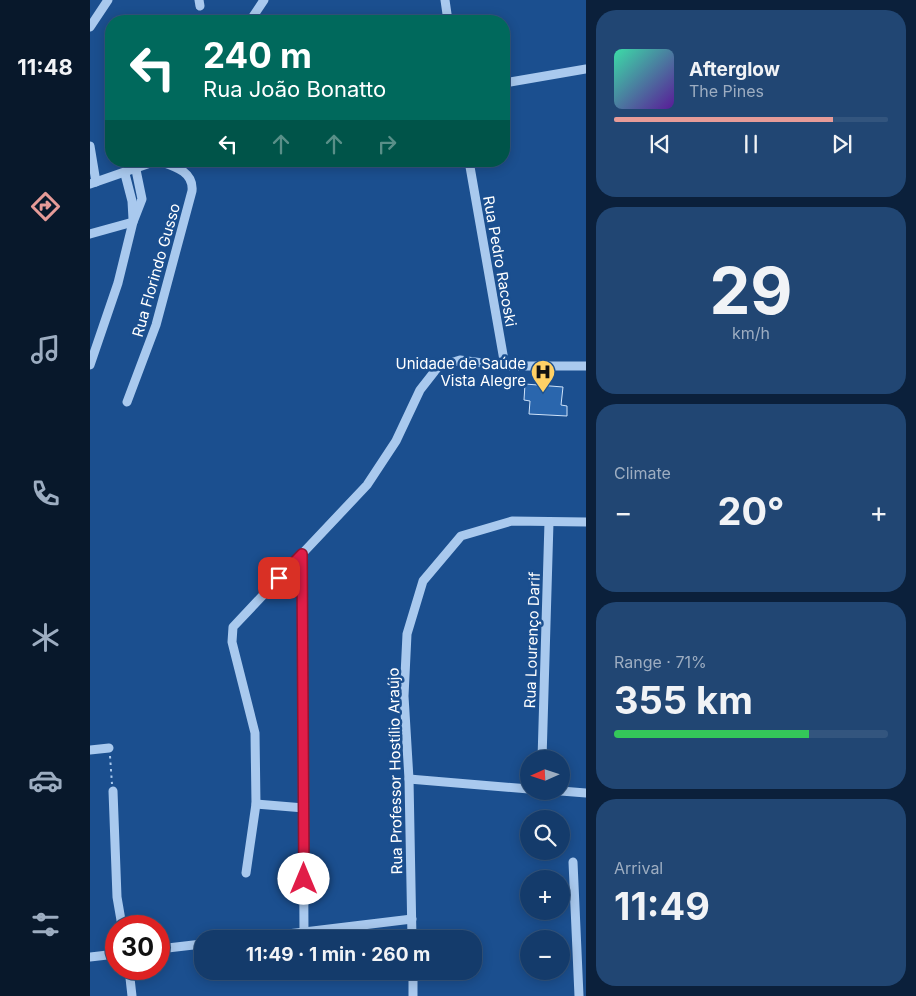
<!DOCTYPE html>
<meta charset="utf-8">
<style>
:root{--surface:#143b6b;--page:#214673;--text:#f1f3f6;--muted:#9dadc1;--line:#33557e;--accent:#e69b98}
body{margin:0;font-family:Inter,sans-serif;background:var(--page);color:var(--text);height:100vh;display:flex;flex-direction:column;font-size:19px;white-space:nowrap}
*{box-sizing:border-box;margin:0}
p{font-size:16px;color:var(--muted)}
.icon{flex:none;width:28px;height:28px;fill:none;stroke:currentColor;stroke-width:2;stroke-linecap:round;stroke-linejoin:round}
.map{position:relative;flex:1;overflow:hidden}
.panel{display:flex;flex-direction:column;gap:10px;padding:10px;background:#0b203b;width:330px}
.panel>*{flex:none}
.hud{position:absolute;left:15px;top:15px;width:405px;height:152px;border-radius:20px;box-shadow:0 2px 12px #0003,0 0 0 1px var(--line);background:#00695c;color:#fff;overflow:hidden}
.needle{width:32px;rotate:267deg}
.fabs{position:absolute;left:430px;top:750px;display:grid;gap:10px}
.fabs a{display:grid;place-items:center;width:50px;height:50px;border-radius:50%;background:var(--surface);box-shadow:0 2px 12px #0003,0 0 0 1px var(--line);font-size:25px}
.speed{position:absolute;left:15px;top:915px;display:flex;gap:10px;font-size:25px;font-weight:700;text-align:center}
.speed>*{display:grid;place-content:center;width:65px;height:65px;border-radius:50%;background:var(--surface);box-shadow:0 2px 12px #0003,0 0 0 1px var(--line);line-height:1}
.speed .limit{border:8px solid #d22;background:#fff;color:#111}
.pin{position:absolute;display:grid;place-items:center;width:42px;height:42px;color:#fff;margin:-21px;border-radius:10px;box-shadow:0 2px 8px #0006}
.me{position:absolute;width:55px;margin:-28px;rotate:0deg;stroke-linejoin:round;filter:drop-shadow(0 0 4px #0008)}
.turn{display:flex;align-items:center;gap:18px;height:105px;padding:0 15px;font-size:22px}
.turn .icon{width:65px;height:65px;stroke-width:2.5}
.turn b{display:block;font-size:35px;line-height:42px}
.lanes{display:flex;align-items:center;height:48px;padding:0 15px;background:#0003;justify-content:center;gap:25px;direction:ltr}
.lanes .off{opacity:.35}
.big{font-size:38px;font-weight:700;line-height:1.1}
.panel .tile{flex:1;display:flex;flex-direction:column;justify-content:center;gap:8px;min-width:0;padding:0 18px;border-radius:20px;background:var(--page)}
.panel .dial{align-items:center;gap:0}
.dial b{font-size:65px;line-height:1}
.song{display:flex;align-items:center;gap:15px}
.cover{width:60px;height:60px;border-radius:8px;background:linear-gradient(135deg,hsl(160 70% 55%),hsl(270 70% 35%))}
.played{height:5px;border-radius:2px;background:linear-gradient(90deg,var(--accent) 80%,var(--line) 80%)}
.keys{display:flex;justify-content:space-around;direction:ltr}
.heat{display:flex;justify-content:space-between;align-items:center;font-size:28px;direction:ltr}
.charge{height:8px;border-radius:4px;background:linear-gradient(90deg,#34c759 71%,var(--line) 0)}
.trip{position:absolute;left:104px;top:930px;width:288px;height:50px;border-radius:20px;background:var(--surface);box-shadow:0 2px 12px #0003,0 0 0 1px var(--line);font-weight:700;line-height:50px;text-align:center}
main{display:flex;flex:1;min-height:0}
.tabs{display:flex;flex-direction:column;width:90px;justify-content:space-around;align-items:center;background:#08182b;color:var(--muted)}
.tabs .icon{width:35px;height:35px}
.tabs .active{color:var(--accent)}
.tabs b{font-size:22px;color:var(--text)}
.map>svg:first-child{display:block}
.building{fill:#2a66ad;stroke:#cfe3fa}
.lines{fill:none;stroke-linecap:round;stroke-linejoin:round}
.path{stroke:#a9c9ee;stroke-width:2;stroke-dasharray:2.5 4;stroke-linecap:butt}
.minor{stroke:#a9c9ee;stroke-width:9}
.route-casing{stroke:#92132f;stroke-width:12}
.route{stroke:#e11d48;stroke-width:9}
.labels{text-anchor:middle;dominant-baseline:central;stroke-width:5;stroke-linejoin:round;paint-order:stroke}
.street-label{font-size:15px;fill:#fff;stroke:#1b4f8f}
.poi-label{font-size:15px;fill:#fff;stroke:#1b4f8f;text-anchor:end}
</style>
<main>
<nav class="tabs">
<b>11:48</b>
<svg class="icon active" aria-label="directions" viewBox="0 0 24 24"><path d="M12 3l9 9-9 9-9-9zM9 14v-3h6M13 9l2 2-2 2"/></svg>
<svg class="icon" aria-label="music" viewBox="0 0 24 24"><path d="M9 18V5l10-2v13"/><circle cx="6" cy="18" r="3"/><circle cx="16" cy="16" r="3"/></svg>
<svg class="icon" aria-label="phone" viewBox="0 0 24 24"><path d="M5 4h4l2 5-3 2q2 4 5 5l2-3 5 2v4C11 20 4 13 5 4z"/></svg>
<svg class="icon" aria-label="climate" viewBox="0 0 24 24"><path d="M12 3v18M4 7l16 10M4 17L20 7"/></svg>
<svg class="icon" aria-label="car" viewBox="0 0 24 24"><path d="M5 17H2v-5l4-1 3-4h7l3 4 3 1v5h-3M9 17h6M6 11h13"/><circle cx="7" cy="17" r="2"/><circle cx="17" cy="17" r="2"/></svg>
<svg class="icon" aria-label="filters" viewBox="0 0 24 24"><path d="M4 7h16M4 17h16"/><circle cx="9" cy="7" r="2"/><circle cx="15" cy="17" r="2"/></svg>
</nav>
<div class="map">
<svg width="496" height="996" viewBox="0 0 496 996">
<rect width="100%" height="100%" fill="#1b4f8f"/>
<g class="building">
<path d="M435,384l38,3 -2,18 6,1v10l-38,-2 1,-13 -6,-1z"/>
<path d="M275,971h11l1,3 -12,1z"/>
</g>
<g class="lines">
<path class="path" d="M20,756l2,28"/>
<g class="minor">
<path d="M109,0l1,6"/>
<path d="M355,0l3,21"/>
<path d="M160,21l14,-21"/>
<path d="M0,27l18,-27"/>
<path d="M414,83l82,-14"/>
<path d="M0,146l6,36"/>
<path d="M379,161l36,205"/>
<path d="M35,174l7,27 1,18"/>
<path d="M0,184l66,-23"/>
<path d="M0,234l43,-12"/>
<path d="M0,365l28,-82 15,-61 9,-23 -6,-29"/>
<path d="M37,402l29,-77 36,-134c2,-20 -19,-25 -33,-30"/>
<path d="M212,554l2,378"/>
<path d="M0,750l19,-2"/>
<path d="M452,759l7,-237"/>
<path d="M319,779l120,10"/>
<path d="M23,791l4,106 5,29"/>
<path d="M471,791l25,2"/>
<path d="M166,804l48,4"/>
<path d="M483,862l6,134"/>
<path d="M156,873l10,-69 -1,-71 -23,-91 1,-15 134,-142 29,-44 24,-51 18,-23 22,-7 45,6h81"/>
<path d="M157,939l165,-20"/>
<path d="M322,939l-3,-160 -5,-83 3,-62 16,-53 38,-45 51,-15 74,1"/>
<path d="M69,949l43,-5"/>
<path d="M0,957l26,-3"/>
<path d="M39,969l3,27"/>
<path d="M323,971v25"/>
</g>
</g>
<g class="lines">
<defs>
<path id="route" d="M189,578l23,-24 2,325"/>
</defs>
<use href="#route" class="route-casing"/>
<use href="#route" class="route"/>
</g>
<defs>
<symbol id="hospital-pin" viewBox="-11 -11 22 30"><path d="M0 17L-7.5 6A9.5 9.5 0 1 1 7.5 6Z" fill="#ffd166" stroke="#1b4f8f"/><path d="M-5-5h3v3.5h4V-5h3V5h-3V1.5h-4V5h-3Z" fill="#111"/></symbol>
</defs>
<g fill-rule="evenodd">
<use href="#hospital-pin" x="439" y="358" width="28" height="38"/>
</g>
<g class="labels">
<g class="street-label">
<text transform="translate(410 261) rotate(80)">Rua Pedro Racoski</text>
<text transform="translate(66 270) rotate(-74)">Rua Florindo Gusso</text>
<text transform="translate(442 640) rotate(-88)">Rua Lourenço Darif</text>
<text transform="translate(305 771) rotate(-91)">Rua Professor Hostílio Araújo</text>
</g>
<g class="poi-label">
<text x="436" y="363">Unidade de Saúde<tspan x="436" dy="17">Vista Alegre</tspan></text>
</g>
</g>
</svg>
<div class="fabs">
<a><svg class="needle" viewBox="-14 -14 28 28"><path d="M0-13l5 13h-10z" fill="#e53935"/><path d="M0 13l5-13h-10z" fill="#9dadc1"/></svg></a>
<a><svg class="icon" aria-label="search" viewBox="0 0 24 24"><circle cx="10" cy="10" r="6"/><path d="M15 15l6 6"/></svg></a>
<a>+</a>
<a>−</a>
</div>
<div class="speed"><div class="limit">30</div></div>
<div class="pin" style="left:189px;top:578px;background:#d93025"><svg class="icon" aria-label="arrive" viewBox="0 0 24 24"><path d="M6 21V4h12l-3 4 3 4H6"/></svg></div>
<svg class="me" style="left:214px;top:879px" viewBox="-20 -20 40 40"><circle r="19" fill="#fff"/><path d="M0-13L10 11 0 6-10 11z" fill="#e11d48"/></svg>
<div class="trip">11:49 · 1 min · 260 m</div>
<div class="hud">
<div class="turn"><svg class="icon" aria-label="left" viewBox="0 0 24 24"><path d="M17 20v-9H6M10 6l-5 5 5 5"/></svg><div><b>240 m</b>Rua João Bonatto</div></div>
<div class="lanes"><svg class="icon" aria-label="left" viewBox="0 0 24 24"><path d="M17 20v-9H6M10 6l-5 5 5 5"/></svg><svg class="icon off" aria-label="ahead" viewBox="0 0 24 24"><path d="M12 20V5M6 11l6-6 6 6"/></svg><svg class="icon off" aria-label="ahead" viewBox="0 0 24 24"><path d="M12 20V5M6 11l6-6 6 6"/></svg><svg class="icon off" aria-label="right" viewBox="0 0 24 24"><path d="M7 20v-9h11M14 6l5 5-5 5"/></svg></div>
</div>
</div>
<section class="panel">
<div class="tile">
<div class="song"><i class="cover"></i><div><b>Afterglow</b><p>The Pines</p></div></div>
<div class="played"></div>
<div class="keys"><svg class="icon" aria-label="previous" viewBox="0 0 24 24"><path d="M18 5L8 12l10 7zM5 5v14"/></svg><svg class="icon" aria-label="pause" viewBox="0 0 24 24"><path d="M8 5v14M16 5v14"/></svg><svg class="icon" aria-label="next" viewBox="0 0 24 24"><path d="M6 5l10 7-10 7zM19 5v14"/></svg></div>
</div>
<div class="tile dial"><b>29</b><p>km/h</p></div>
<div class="tile"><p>Climate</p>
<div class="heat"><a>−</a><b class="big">20°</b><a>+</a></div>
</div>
<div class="tile"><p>Range · 71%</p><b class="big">355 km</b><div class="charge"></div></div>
<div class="tile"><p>Arrival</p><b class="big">11:49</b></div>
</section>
</main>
